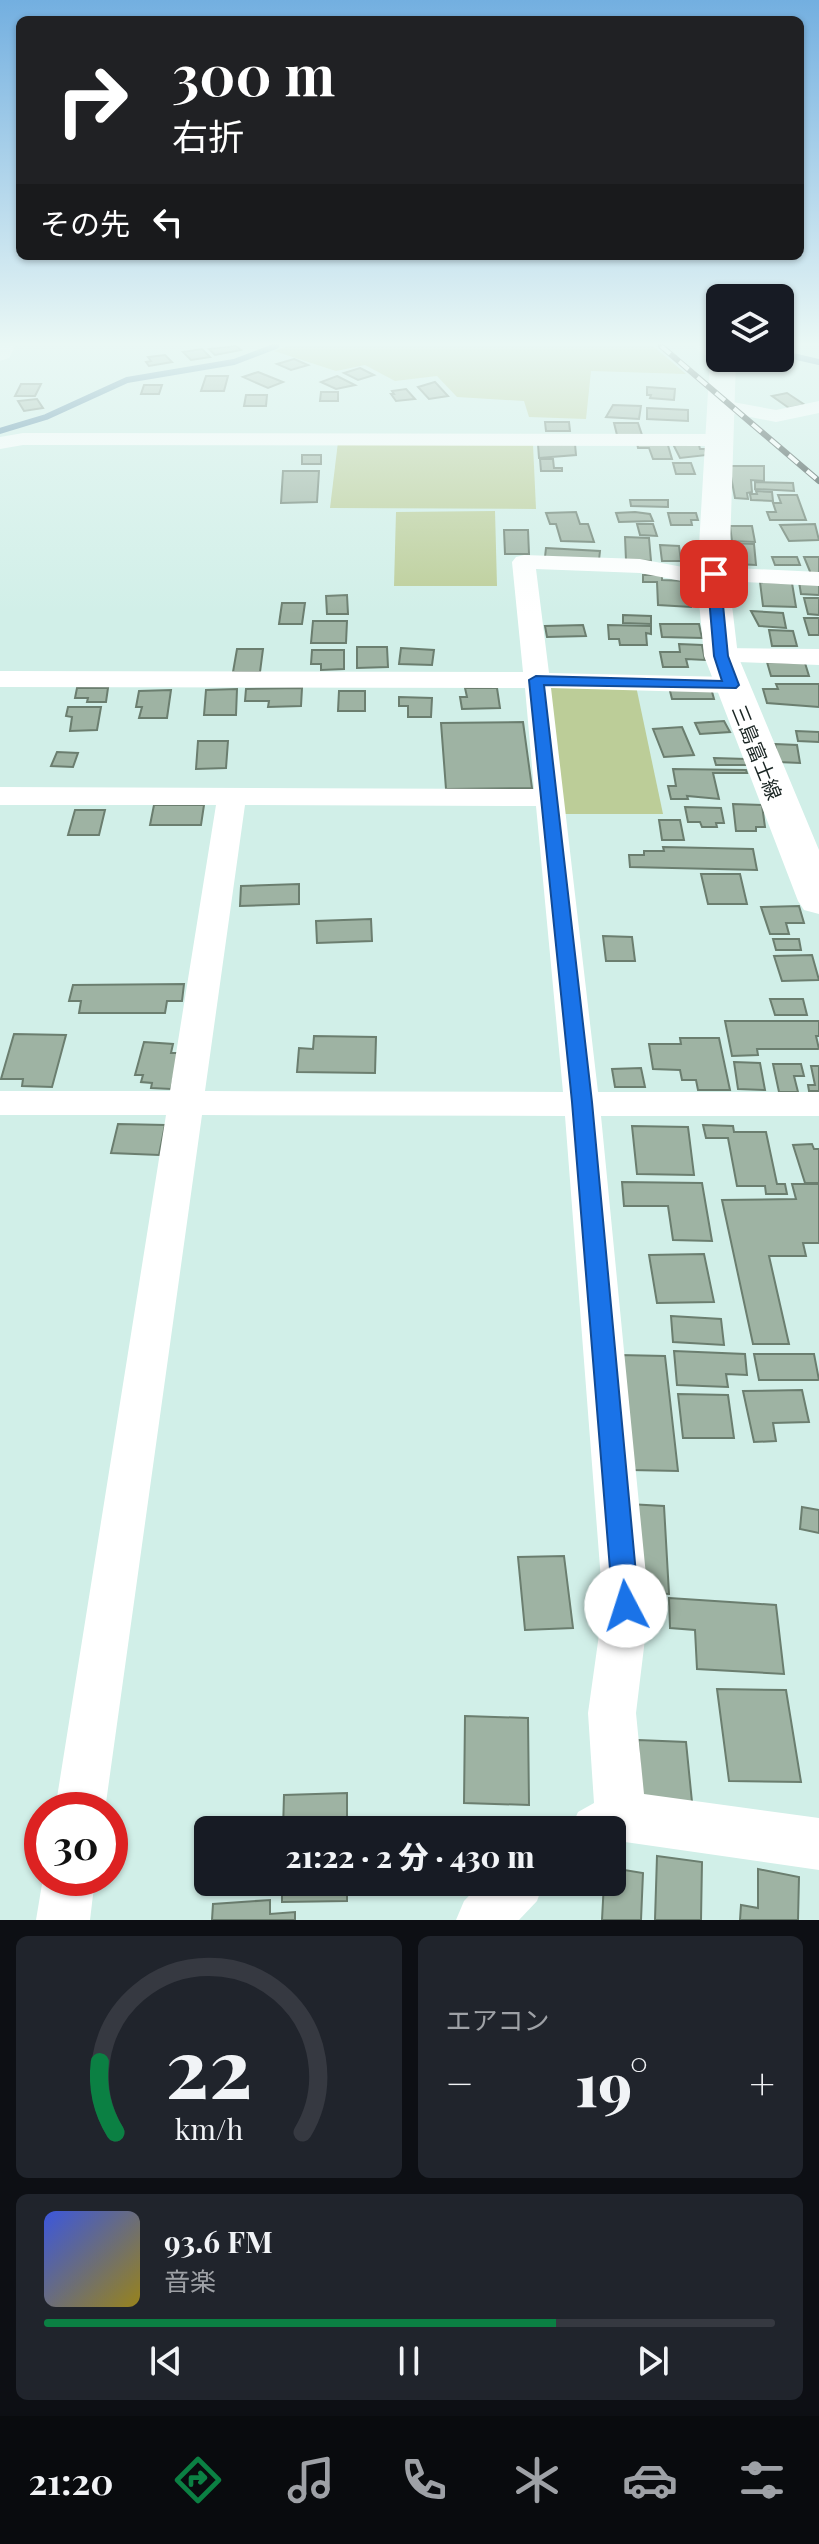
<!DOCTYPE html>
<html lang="ja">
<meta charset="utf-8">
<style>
:root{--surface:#171b24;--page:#20242c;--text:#f1f3f6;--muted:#9ea1a6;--line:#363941;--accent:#0b8043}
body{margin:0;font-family:"Playfair Display","Noto Sans JP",serif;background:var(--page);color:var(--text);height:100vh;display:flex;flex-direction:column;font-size:30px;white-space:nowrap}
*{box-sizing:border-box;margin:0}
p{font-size:26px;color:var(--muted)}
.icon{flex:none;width:44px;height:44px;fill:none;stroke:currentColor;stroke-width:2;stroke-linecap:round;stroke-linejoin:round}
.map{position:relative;height:1920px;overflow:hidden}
.details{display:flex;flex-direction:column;gap:16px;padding:16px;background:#0d0f14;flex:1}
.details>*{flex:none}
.banner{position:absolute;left:16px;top:16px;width:788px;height:244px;border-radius:12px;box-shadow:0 2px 6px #0004;background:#202124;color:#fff;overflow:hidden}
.controls{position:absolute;left:706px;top:284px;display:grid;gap:16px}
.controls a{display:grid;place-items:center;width:88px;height:88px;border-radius:12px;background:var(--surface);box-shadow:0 2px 6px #0004;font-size:40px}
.speed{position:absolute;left:24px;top:1792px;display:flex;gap:16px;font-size:40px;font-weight:700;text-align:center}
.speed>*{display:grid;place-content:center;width:104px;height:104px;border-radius:50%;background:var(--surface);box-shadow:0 2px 6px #0004;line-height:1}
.speed .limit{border:12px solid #d22;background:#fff;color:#111}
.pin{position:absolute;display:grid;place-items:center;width:68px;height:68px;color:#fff;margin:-34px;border-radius:16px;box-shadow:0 4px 12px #0006}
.me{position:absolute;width:88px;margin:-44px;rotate:355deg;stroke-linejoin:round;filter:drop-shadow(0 0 6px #0008)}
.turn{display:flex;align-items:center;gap:28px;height:168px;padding:0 24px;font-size:36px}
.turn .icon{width:104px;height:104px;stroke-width:2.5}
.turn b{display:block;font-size:56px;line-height:68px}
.then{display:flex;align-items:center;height:76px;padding:0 24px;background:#0003;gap:16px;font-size:30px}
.big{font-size:60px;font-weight:800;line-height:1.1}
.details .tile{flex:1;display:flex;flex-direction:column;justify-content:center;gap:12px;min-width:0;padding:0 28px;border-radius:12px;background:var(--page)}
.details .dial{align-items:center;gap:0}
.dial svg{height:208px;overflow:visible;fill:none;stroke:var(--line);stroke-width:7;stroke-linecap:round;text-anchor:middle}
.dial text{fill:var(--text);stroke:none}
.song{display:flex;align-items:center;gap:24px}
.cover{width:96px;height:96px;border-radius:12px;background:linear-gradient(135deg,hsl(230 70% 55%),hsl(50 70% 35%))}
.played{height:8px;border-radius:4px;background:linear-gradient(90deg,var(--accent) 70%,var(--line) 70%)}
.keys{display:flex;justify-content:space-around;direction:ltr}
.heat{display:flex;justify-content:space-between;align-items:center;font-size:44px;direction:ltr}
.details .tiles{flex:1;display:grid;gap:16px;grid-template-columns:1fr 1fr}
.tile:last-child{grid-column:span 2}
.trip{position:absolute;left:194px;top:1816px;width:432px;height:80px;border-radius:12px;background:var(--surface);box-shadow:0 2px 6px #0004;font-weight:800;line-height:80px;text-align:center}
.tab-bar{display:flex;height:128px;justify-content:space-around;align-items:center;background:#090b0e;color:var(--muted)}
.tab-bar .icon{width:56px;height:56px}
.tab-bar .selected{color:var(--accent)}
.tab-bar b{font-size:36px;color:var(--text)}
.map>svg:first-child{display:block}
.green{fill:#bccd98}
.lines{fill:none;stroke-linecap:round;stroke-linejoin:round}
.stream{stroke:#4d80a0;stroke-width:6}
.building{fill:#9eb3a3;stroke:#6b7e6f;stroke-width:2}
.street{fill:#fff;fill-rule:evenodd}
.secondary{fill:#fff;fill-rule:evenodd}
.primary{fill:#fff;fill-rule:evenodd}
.rail-casing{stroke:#354340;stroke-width:6}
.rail{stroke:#fff;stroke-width:4;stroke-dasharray:12;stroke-linecap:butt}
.route{fill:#1a73e8;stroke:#114b97;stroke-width:2}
.labels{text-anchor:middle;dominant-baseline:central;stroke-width:8;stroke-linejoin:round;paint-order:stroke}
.far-street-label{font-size:20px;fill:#1a2523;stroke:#fff}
</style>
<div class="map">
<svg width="819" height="1920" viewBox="0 0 819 1920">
<rect width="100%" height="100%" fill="#d1efe8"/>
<g class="green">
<path d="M289,346h364l33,28 -95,-3 -5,48 -57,-2 -5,-16 -67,-4 -20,-21 -42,5 -30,-16 -29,6 -62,-20z"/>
<path d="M338,442l195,3 3,64 -206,-1z"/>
<path d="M495,511l2,75h-103l2,-74z"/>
<path d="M636,686l27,128h-101l-13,-126z"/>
</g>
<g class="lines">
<g class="stream">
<path d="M780,353l39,9"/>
<path d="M0,431l46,-14 81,-37 107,-18 42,-16"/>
</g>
</g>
<g class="building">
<path d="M236,346l5,4 -26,5 -6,-6z"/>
<path d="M202,349l8,8 -19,3 -8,-8z"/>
<path d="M165,355l7,7 -23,4 -3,-4 5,-1 -3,-4z"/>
<path d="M294,359l14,6 -17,5 -14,-6z"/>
<path d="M360,368l14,7 -16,5 -14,-7z"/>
<path d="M258,372l25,10 -15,6 -25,-11z"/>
<path d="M206,376h22l-4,15h-23z"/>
<path d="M337,376l18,9 -19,4 -15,-7z"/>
<path d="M435,382l13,14 -19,3 -11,-12z"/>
<path d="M21,384h20l-6,12h-20z"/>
<path d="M144,385h18l-3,9h-18z"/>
<path d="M647,387l28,2 -1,11 -24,-2 1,-3h-4z"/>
<path d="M406,389l9,10 -19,2 -5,-7h3l-2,-3z"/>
<path d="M321,392h17v9h-18z"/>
<path d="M787,393l18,12 -16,3 -17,-12z"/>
<path d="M246,395h21l-1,11h-22z"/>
<path d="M37,399l6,9 -19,3 -6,-10z"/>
<path d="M613,405l28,1 -2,13 -33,-2z"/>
<path d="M647,408l41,2v11l-41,-2z"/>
<path d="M545,422h24l1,9h-24z"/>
<path d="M614,423h24l4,12h-25z"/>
<path d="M637,442h30l5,17h-19l-4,-11h-11z"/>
<path d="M538,444h37l1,11 -37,3z"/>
<path d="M673,444l26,1 1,4h5l2,6 -27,3z"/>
<rect x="302" y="455" width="19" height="9"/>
<path d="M540,459h13l1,9h8v3h-21z"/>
<path d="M673,463h18l4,11h-19z"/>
<path d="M729,466h35v15l-13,-1 1,12 -5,1 1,6 -13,-1z"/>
<path d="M283,471h36l-2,31 -36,1z"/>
<path d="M755,482l38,1 1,8 -39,-2z"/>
<path d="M756,491l16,1 1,9 -22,-1 -1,-6h7z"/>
<path d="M778,495h19l9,25h-36l-3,-8h9l-3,-9h8z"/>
<path d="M630,500h38v7l-37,-1z"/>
<path d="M576,512l4,12h8l6,18 -33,-1 -5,-17h-6l-4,-11z"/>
<path d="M635,512l15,2 3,7 -34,1 -3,-9z"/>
<path d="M668,513h28l2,7h-7l1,5h-21z"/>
<path d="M637,524h16l4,12 -17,-1z"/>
<path d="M815,524l4,16 -30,1 -9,-16z"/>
<path d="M730,526h22l3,16 -23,-1z"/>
<path d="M504,530h24l1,24h-24z"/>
<path d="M625,537l24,1 2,23 -25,-1z"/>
<path d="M732,543l22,1 2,21 -22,-1z"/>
<path d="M660,545l19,1 2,15h-19z"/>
<path d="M546,548l54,3 -1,9 -54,-3z"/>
<path d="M772,557h25l3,8h-25z"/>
<path d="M804,557h15v17h-8z"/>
<path d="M643,575h19v5l28,1 1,26 -33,-2 -1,-23h-14z"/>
<path d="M760,582l32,1 4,24 -33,-1z"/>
<path d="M799,582l20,1v12l-18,-1z"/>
<path d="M347,595l1,19h-21l-1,-18z"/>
<path d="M804,598h15v17l-11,-1z"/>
<path d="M282,603h23l-3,21h-23z"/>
<path d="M751,611l32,2 3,15 -27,-2z"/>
<path d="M623,615l28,1v8l-28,-1z"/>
<path d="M804,618h15v17h-10z"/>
<path d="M313,621h34l-1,22h-35z"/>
<path d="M660,624h39l3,14 -40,-1z"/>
<path d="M583,625l3,11 -39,1 -2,-11z"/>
<path d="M608,625l43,1v8l-5,-1 1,12h-27l-1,-6h-10z"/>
<path d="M769,630l24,1 4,15h-25z"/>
<path d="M679,644l23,1 3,15 -19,-1 2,8h-25l-3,-15h20z"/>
<path d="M357,647h30l1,20 -31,1z"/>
<path d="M401,648l33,2 -2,15 -33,-1z"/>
<path d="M237,649h26l-3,23h-27z"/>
<path d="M312,650h32v19l-23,1v-6h-10z"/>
<path d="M767,662l38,1 4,13h-38z"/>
<path d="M776,684h43v23l-52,-4 -4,-14h15z"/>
<path d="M669,687l42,1 3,11h-42z"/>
<path d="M77,688h31l-2,14h-19l1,-4h-13z"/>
<path d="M302,688l-1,18 -33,1 1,-6h-24l1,-12z"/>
<path d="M465,688h32l3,20 -38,1 -2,-12h7z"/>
<path d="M237,689l-1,26h-32l2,-25z"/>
<path d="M171,690l-4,28h-28l3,-11h-6l3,-16z"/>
<path d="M339,691h26v20h-27z"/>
<path d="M399,697l33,1 -1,19h-23v-11h-9z"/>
<path d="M68,707h33l-4,23 -27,1 2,-14 -6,-1z"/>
<path d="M724,721l6,11 -30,2 -5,-11z"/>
<path d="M523,722l9,66 -86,1 -5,-66z"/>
<path d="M682,727l12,28 -30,2 -11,-28z"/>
<path d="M796,731l23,1v10l-21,-1z"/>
<path d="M198,741h30l-2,27 -30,1z"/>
<path d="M775,744l22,1 3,18 -22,-1z"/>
<path d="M57,752l21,1 -5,14 -22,-1z"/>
<path d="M714,758l32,1 2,6h-32z"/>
<path d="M673,769l73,1 1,3h-34l6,26 -32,-3 1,3h-17l-3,-13h8z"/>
<path d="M733,804l29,1 3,22h-9v4h-20z"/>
<path d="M154,805h50l-3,20h-51z"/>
<path d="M685,807l36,1 3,15h-8l1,4h-15l-2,-5h-12z"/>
<path d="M75,810h30l-6,25h-31z"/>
<path d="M659,820h21l4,20h-22z"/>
<path d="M663,847l90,2 4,21 -127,-3 -1,-12h15v-4h20z"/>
<path d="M701,874h39l7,30h-39z"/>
<path d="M299,884v20l-59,2 1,-20z"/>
<path d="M799,906l5,17h-18l3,11h-19l-9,-27z"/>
<path d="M371,919l1,22 -55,2 -1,-22z"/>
<path d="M603,936l29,1 3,24h-29z"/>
<path d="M773,939h26l2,11h-25z"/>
<path d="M812,955l7,25 -37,1 -8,-25z"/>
<path d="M184,984l-2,17h-15l-2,12h-86l2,-12h-12l4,-16z"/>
<path d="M770,999h33l4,16h-32z"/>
<path d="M725,1021h94v15h-3l3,13h-62l1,6 -26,1z"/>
<path d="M14,1034l52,1 -14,52 -30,-1 1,-7h-22z"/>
<path d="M314,1036l62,1 -1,36 -78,-1 2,-24 14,1z"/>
<path d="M680,1038h39l11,52h-32l-2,-10h-14l-2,-10 -27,-1 -4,-25h32z"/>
<path d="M144,1042l29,2 -2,9h8l-8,36 -20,-1 1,-5 -11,-1 2,-7h-8z"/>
<path d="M734,1062l26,1 5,27 -27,-1z"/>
<path d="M773,1064h28l3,12h-10l4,16h-19z"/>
<path d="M811,1066h8v25h-10l-1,-6h7z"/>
<path d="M641,1068l4,19h-30l-3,-18z"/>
<path d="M118,1124l47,1 -6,30 -48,-2z"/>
<path d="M703,1125l30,1 1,6h32l11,52h8l2,10h-21l-1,-8h-28l-9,-48h-22z"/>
<path d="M632,1126l56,1 6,48 -57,-1z"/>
<path d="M812,1144l2,5h5v34h-14l-12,-38z"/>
<path d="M622,1182l80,1 10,58 -39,-1 -5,-34h-44z"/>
<path d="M792,1184h27v59h-16l3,13h-37l20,88h-36l-31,-144 74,-1z"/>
<path d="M704,1254l10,48 -57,1 -8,-48z"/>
<path d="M671,1316l50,3 3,26 -51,-3z"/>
<path d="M674,1351l71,3 2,21 -21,-1 2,13 -51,-2z"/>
<path d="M754,1354h60l5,26h-60z"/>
<path d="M619,1355l46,1 13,115 -47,-1z"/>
<path d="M802,1390l7,32 -36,1 3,18 -22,1 -11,-51z"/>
<path d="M678,1394l50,1 6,43h-51z"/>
<path d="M628,1504l36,2 5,88 -38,-2z"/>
<path d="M802,1507l17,3v23l-19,-4z"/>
<path d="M564,1556l9,72 -48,2 -7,-73z"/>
<path d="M669,1598l107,7 8,69 -87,-5 -2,-39 -25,-2z"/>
<path d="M717,1689l69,1 15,92 -72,-1z"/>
<path d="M465,1716l63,2 1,87 -65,-2z"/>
<path d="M638,1740l48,2 6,60 -50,-1z"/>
<path d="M347,1793v37h-64l1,-35z"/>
<path d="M657,1856l45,6 -1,58h-46z"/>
<path d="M612,1868l31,5 -2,47h-39l2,-38h8z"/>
<path d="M758,1869l41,8 -1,43h-58l1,-15 17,3z"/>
<path d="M282,1882h65v19l-65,1z"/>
<path d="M270,1900v14l25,-2v8h-83l1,-16z"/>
</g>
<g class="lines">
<g class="street">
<path d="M722,400l54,10 43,-9v12l-43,9 -61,-12 -3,-4z"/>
<path d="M23,433l694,1 10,6 -10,6 -694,-1 -23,4v-12z"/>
<path d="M524,555l116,4 64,12 10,-4 105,5v14l-95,-5 -11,6 -73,-14 -104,-4 13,104 182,4 9,3 4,5 -4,5 -9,3 -180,-5 47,404h221v24h-218l48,490 -13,107 8,81 175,24v52l-194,-28 -13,7v-19h-42l8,-18 16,-9 -6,-90 15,-107 -38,-490 -363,-1 -97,695h-50l111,-695h-166v-24h170l46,-286h-216v-18l534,2 -9,-101 -525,-1v-16l523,1 -11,-110 4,-5zM245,805l291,1 27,286 -358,-1z"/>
<path d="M721,648l98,1v16l-107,-4 -4,-5 4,-5z"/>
<path d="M43,1878h52l-5,42h-54z"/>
<path d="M482,1882h62l-7,19 -18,19h-63l8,-19z"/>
</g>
<g class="secondary">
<path d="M0,346h15l-6,12 -9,3z"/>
<path d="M695,346h25v12h7c-12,3 -25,-2 -32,-12z"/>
</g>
<path class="primary" d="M720,351v7h16l-7,222 9,76 81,194v64l-15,-4 -6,-9 -94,-245 -7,-76 13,-222z"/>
<defs>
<path id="rail" d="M661,346l158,135"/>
</defs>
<use href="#rail" class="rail-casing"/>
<use href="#rail" class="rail"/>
</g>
<linearGradient id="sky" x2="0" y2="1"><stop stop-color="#73afe0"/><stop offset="0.56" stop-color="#eaf8f5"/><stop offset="1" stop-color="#eaf8f5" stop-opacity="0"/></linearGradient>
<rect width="819" height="614" fill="url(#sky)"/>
<path class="route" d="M714,570l6,4 8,82 11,29 -3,3 -192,-3 48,417 47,504 -4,8 -9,4 -10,-4 -3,-8 -41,-504 -43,-422 7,-4 186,5 -8,-25 -7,-82z"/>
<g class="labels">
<g class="far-street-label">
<text transform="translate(758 752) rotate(68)">三島富士線</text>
</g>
</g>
</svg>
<div class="controls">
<a><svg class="icon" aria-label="layers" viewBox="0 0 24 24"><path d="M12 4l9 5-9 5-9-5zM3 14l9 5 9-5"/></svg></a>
</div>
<div class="speed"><div class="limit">30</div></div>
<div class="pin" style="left:714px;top:574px;background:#d93025"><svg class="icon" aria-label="arrive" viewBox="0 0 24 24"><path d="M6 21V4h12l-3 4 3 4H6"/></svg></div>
<svg class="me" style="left:626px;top:1606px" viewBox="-20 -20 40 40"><circle r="19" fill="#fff"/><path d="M0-13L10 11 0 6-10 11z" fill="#1a73e8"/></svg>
<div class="trip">21:22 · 2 分 · 430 m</div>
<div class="banner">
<div class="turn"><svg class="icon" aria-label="right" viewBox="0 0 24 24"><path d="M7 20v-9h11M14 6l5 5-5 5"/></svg><div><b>300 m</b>右折</div></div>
<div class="then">その先<svg class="icon" aria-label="left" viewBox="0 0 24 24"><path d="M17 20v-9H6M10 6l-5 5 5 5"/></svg></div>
</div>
</div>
<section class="details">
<div class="tiles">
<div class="tile dial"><svg viewBox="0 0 100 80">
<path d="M14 69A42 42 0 1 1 86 69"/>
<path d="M14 69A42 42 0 0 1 8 42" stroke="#0b8043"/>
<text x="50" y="56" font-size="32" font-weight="700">22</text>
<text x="50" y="72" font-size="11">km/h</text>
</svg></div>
<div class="tile"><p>エアコン</p>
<div class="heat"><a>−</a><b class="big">19°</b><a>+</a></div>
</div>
<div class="tile">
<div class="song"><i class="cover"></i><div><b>93.6 FM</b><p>音楽</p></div></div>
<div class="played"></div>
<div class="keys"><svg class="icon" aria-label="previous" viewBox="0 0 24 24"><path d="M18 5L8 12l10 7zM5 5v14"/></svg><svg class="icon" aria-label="pause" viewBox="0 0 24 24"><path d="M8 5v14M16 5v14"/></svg><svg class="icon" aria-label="next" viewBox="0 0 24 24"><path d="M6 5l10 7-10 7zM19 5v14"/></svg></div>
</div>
</div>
</section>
<nav class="tab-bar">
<b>21:20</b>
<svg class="icon selected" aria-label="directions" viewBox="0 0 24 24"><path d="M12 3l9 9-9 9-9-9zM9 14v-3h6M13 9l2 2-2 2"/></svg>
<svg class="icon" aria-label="music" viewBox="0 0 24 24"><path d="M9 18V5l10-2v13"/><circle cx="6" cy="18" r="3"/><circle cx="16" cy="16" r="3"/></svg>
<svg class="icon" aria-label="phone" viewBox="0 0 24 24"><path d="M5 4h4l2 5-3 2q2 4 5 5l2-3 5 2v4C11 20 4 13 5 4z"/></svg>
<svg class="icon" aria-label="climate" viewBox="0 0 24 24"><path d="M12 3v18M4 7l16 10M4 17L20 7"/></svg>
<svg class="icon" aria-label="car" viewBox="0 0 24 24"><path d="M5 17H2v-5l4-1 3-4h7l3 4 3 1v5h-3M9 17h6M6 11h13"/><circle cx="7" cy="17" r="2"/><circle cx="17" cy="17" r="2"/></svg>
<svg class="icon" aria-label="filters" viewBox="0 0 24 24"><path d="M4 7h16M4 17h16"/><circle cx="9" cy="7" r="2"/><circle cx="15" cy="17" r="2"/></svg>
</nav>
